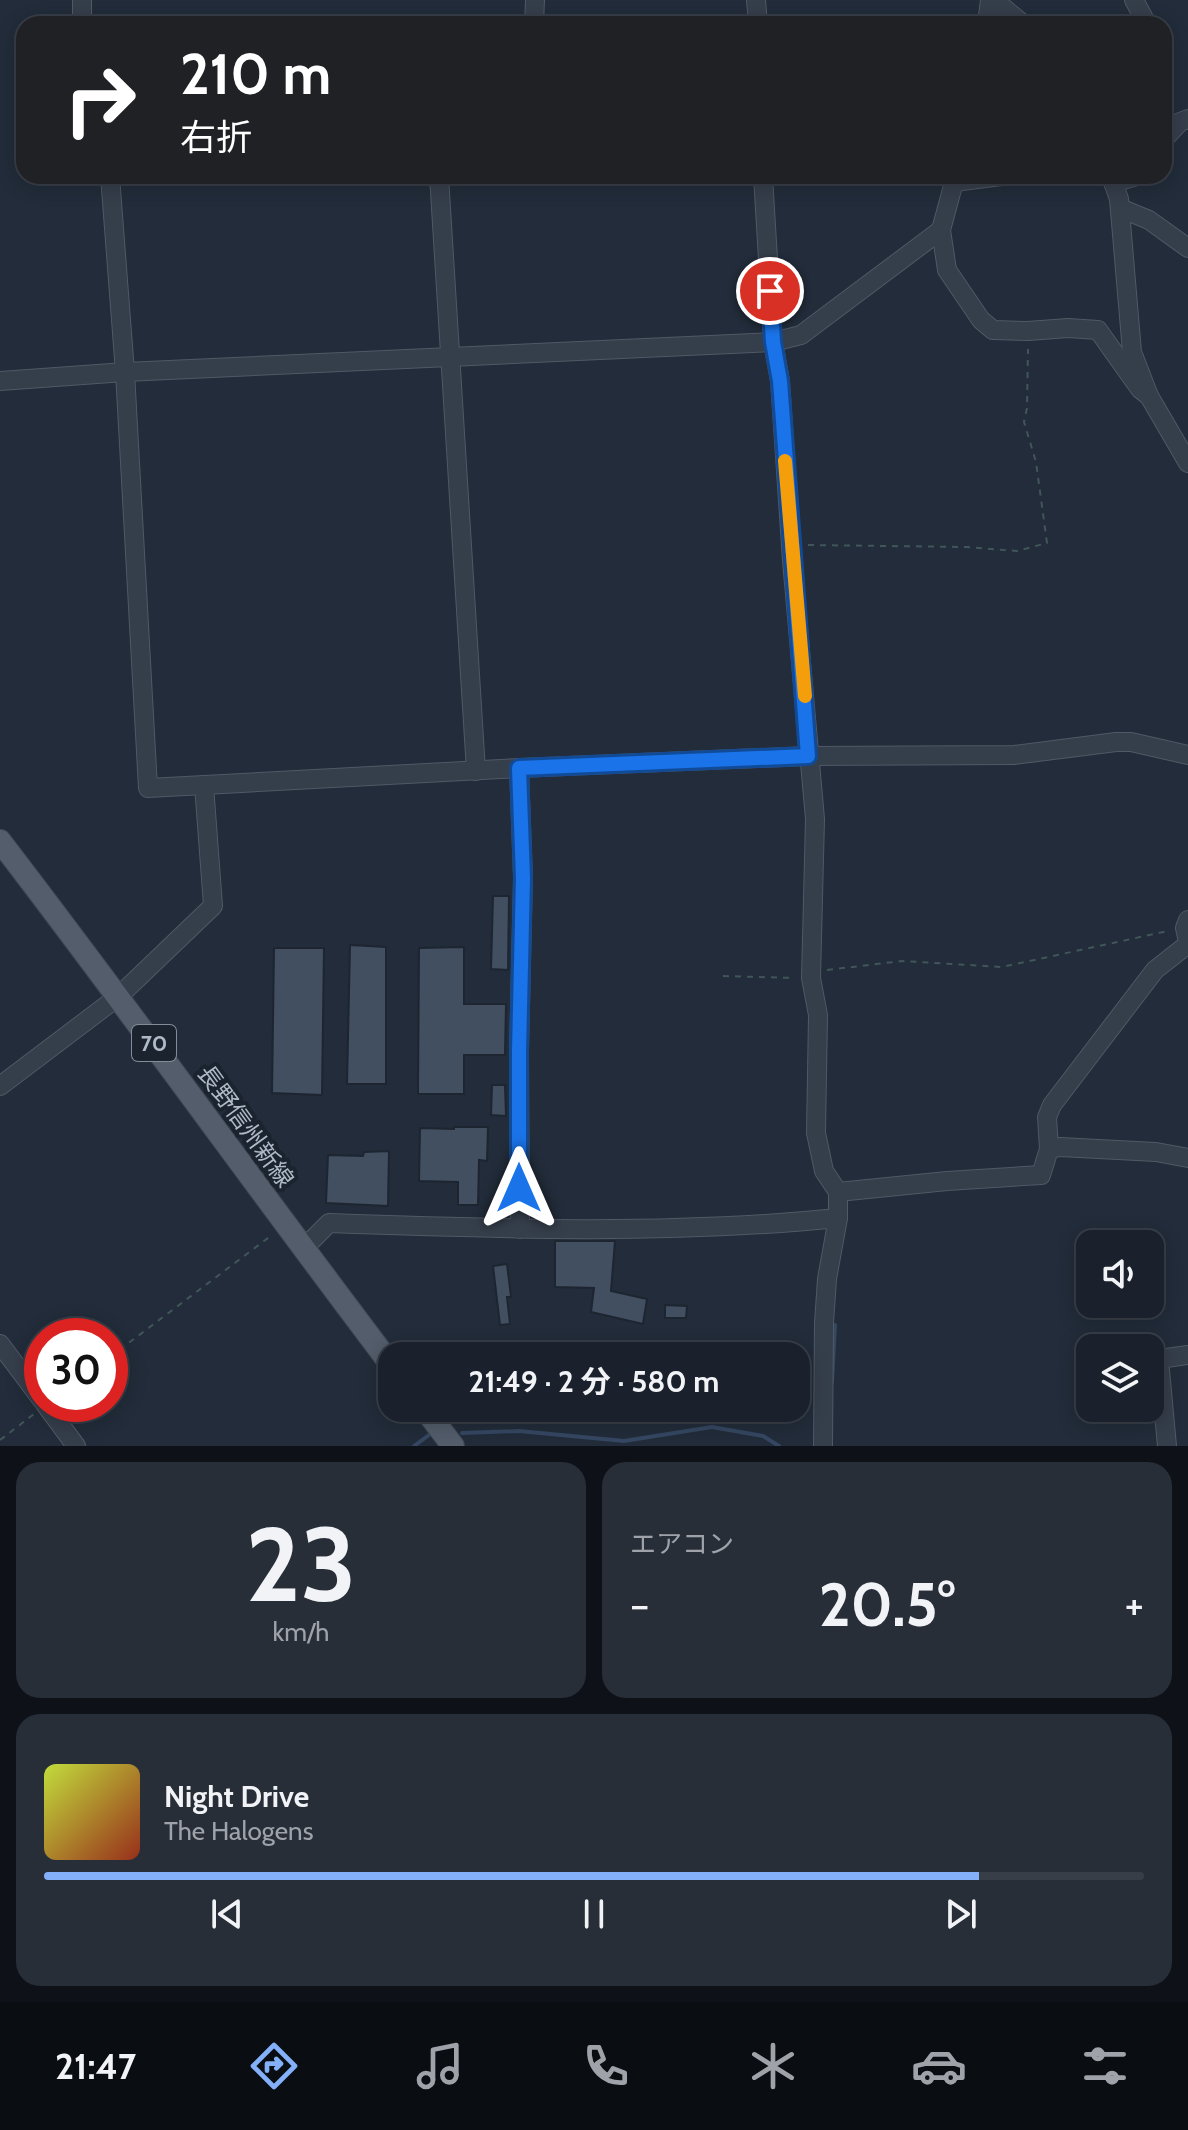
<!DOCTYPE html>
<html lang="ja">
<meta charset="utf-8">
<style>
:root{--surface:#1a212c;--page:#272e38;--text:#f1f3f6;--muted:#9fa3a9;--line:#383e48;--accent:#83b0f9}
body{margin:0;font-family:Cabin,"Noto Sans JP",sans-serif;background:var(--page);color:var(--text);height:100vh;display:flex;flex-direction:column;font-size:30px;white-space:nowrap}
*{box-sizing:border-box;margin:0}
p{font-size:26px;color:var(--muted)}
.icon{flex:none;width:44px;height:44px;fill:none;stroke:currentColor;stroke-width:2;stroke-linecap:round;stroke-linejoin:round}
.map{position:relative;height:1446px;overflow:hidden}
.panel{display:flex;flex-direction:column;gap:16px;padding:16px;background:#0e1218;flex:1}
.panel>*{flex:none}
.guide{position:absolute;left:16px;top:16px;width:1156px;height:168px;border-radius:24px;box-shadow:0 4px 20px #0003,0 0 0 2px var(--line);background:#202124;color:#fff;overflow:hidden}
.controls{position:absolute;left:1076px;top:1230px;display:grid;gap:16px}
.controls a{display:grid;place-items:center;width:88px;height:88px;border-radius:16px;background:var(--surface);box-shadow:0 4px 20px #0003,0 0 0 2px var(--line);font-size:40px}
.speed{position:absolute;left:24px;top:1318px;display:flex;gap:16px;font-size:40px;font-weight:700;text-align:center}
.speed>*{display:grid;place-content:center;width:104px;height:104px;border-radius:50%;background:var(--surface);box-shadow:0 4px 20px #0003,0 0 0 2px var(--line);line-height:1}
.speed .limit{border:12px solid #d22;background:#fff;color:#111}
.pin{position:absolute;display:grid;place-items:center;width:68px;height:68px;color:#fff;margin:-34px;border:4px solid #fff;border-radius:50%;box-shadow:0 2px 8px #0007}
.me{position:absolute;width:88px;margin:-44px;rotate:0deg;stroke-linejoin:round;filter:drop-shadow(0 0 6px #0008)}
.turn{display:flex;align-items:center;gap:28px;height:168px;padding:0 32px;font-size:36px}
.turn .icon{width:104px;height:104px;stroke-width:2.5}
.turn b{display:block;font-size:56px;line-height:68px}
.big{font-size:60px;font-weight:700;line-height:1.1}
.panel .card{flex:1;display:flex;flex-direction:column;justify-content:center;gap:12px;min-width:0;padding:0 28px;border-radius:24px;background:var(--page)}
.panel .dial{align-items:center;gap:0}
.dial b{font-size:104px;line-height:1}
.song{display:flex;align-items:center;gap:24px}
.cover{width:96px;height:96px;border-radius:12px;background:linear-gradient(135deg,hsl(70 70% 55%),hsl(10 70% 35%))}
.played{height:8px;border-radius:4px;background:linear-gradient(90deg,var(--accent) 85%,var(--line) 85%)}
.keys{display:flex;justify-content:space-around;direction:ltr}
.heat{display:flex;justify-content:space-between;align-items:center;font-size:44px;direction:ltr}
.panel .tiles{flex:1;display:grid;gap:16px;grid-template-columns:1fr 1fr}
.card:last-child{grid-column:span 2}
.trip{position:absolute;left:378px;top:1342px;width:432px;height:80px;border-radius:24px;background:var(--surface);box-shadow:0 4px 20px #0003,0 0 0 2px var(--line);font-weight:700;line-height:80px;text-align:center}
.dock{display:flex;height:128px;justify-content:space-around;align-items:center;background:#0a0d12;color:var(--muted)}
.dock .icon{width:56px;height:56px}
.dock .current{color:var(--accent)}
.dock b{font-size:36px;color:var(--text)}
.map>svg:first-child{display:block}
.lines{fill:none;stroke-linecap:round;stroke-linejoin:round}
.stream{stroke:#354762;stroke-width:4}
.building{fill:#424f60;stroke:#1d2531;stroke-width:2}
.minor-casing{stroke:#505965;stroke-width:20}
.major-casing{stroke:#3f4754;stroke-width:24}
.path{stroke:#415659;stroke-width:2;stroke-dasharray:6 6;stroke-linecap:butt}
.minor{stroke:#353e4b;stroke-width:18}
.major{stroke:#535d6b;stroke-width:22}
.route-casing{stroke:#114b97;stroke-width:20}
.route{stroke:#1a73e8;stroke-width:14}
.slow{stroke:#f59e0b;stroke-width:14}
.labels{text-anchor:middle;dominant-baseline:central;stroke-width:8;stroke-linejoin:round;paint-order:stroke}
.shield{fill:#1b232f;stroke:#838c99;stroke-width:2}
.shield-label{font-size:22px;font-weight:bold;fill:#b0b9c7}
.street-label{font-size:24px;fill:#b0b9c7;stroke:#1b232f}
</style>
<div class="map">
<svg width="1188" height="1446" viewBox="0 0 1188 1446">
<rect width="100%" height="100%" fill="#222c3a"/>
<g class="lines">
<g class="stream">
<path d="M832,1382l3,-57"/>
<path d="M462,1433l57,-2 105,10 88,-14 51,9 16,10"/>
<path d="M414,1446l15,-11"/>
</g>
</g>
<g class="building">
<path d="M493,896h16l-1,74 -17,-1z"/>
<path d="M350,945l36,2v137h-39z"/>
<path d="M464,947v57h42l-1,51h-41v39h-46l1,-146z"/>
<path d="M274,948h50l-2,147 -50,-2z"/>
<path d="M492,1085h13l1,31 -15,-1z"/>
<path d="M454,1127h34l-1,34 -8,-1 -1,45h-20v-23l-39,-1 1,-53 34,1z"/>
<path d="M389,1151l-1,55 -62,-3 2,-48 35,1 1,-4z"/>
<path d="M555,1241h60l-4,50 36,8 -4,25 -52,-12 3,-24 -39,-1z"/>
<path d="M507,1264l4,33h-4l3,27 -10,1 -7,-59z"/>
<path d="M665,1305l22,1 -1,12h-21z"/>
</g>
<g class="lines">
<defs>
<g id="minor">
<path d="M82,0v24"/>
<path d="M756,0l2,24"/>
<path d="M994,0l29,24"/>
<path d="M1134,0l13,24"/>
<path d="M534,24l1,-24"/>
<path d="M987,24l3,-24"/>
<path d="M1164,71v18"/>
<path d="M1164,139l16,-17 8,-3"/>
<path d="M110,176l15,196 23,416 371,-20 289,-12 206,-1 102,-13h15l57,13"/>
<path d="M439,176l37,595"/>
<path d="M763,176l10,166 7,39 12,180 23,258 -4,159 7,37 -2,118 8,38 14,21v26l-11,61 -3,44 -1,123"/>
<path d="M951,176l3,6 47,-6"/>
<path d="M1111,176l8,23 13,153 17,44 39,67"/>
<path d="M954,182l-13,48 6,40 34,50 12,10 35,1 40,-3 30,2 42,59 9,7"/>
<path d="M1113,183l24,-7"/>
<path d="M1120,208l29,12 39,28"/>
<path d="M0,381l125,-9 648,-30 28,-7 140,-105"/>
<path d="M519,768l4,110 -4,173 1,178"/>
<path d="M1188,920l-3,8 3,14"/>
<path d="M0,1086l119,-90 94,-90 -9,-121"/>
<path d="M1049,1149l-2,-32 5,-12 103,-135 33,-26"/>
<path d="M838,1192l109,-11 94,-6 8,-26 11,-2 96,5 32,6"/>
<path d="M303,1249l26,-26c170,6 341,12 509,-5"/>
<path d="M0,1344l42,56"/>
<path d="M45,1404l31,42"/>
<path d="M1167,1446l-8,-87 29,-4"/>
</g>
<g id="major">
<path d="M0,841c133,173 260,351 392,525"/>
<path d="M424,1408l29,38"/>
</g>
</defs>
<use href="#minor" class="minor-casing"/>
<use href="#major" class="major-casing"/>
<g class="path">
<path d="M808,545l158,2 51,4 30,-8 -11,-81 -12,-40 3,-14 1,-59"/>
<path d="M827,970l75,-9 100,6 166,-36"/>
<path d="M723,976l71,2"/>
<path d="M110,1357l162,-122"/>
<path d="M0,1440l34,-26"/>
</g>
<use href="#minor" class="minor"/>
<use href="#major" class="major"/>
</g>
<g class="lines">
<defs>
<path id="route" d="M519,1188v-137l4,-173 -4,-110 289,-12 -28,-375 -7,-39 -3,-51"/>
</defs>
<use href="#route" class="route-casing"/>
<use href="#route" class="route"/>
<path class="slow" d="M785,461l20,235"/>
</g>
<g class="labels">
<rect class="shield" x="132" y="1025" width="44" height="36" rx="6"/>
<g class="shield-label">
<text x="154" y="1043">70</text>
</g>
<g class="street-label">
<text transform="translate(246 1126) rotate(54)">長野信州新線</text>
</g>
</g>
</svg>
<div class="controls">
<a><svg class="icon" aria-label="sound" viewBox="0 0 24 24"><path d="M4 9h4l5-4v14l-5-4H4zM17 9q2 3 0 6"/></svg></a>
<a><svg class="icon" aria-label="layers" viewBox="0 0 24 24"><path d="M12 4l9 5-9 5-9-5zM3 14l9 5 9-5"/></svg></a>
</div>
<div class="speed"><div class="limit">30</div></div>
<div class="pin" style="left:770px;top:291px;background:#d93025"><svg class="icon" aria-label="arrive" viewBox="0 0 24 24"><path d="M6 21V4h12l-3 4 3 4H6"/></svg></div>
<svg class="me" style="left:519px;top:1188px" viewBox="-20 -20 40 40"><path d="M0-17L14 15 0 8-14 15z" fill="#1a73e8" stroke="#fff" stroke-width="4"/></svg>
<div class="trip">21:49 · 2 分 · 580 m</div>
<div class="guide">
<div class="turn"><svg class="icon" aria-label="right" viewBox="0 0 24 24"><path d="M7 20v-9h11M14 6l5 5-5 5"/></svg><div><b>210 m</b>右折</div></div>
</div>
</div>
<section class="panel">
<div class="tiles">
<div class="card dial"><b>23</b><p>km/h</p></div>
<div class="card"><p>エアコン</p>
<div class="heat"><a>−</a><b class="big">20.5°</b><a>+</a></div>
</div>
<div class="card">
<div class="song"><i class="cover"></i><div><b>Night Drive</b><p>The Halogens</p></div></div>
<div class="played"></div>
<div class="keys"><svg class="icon" aria-label="previous" viewBox="0 0 24 24"><path d="M18 5L8 12l10 7zM5 5v14"/></svg><svg class="icon" aria-label="pause" viewBox="0 0 24 24"><path d="M8 5v14M16 5v14"/></svg><svg class="icon" aria-label="next" viewBox="0 0 24 24"><path d="M6 5l10 7-10 7zM19 5v14"/></svg></div>
</div>
</div>
</section>
<nav class="dock">
<b>21:47</b>
<svg class="icon current" aria-label="directions" viewBox="0 0 24 24"><path d="M12 3l9 9-9 9-9-9zM9 14v-3h6M13 9l2 2-2 2"/></svg>
<svg class="icon" aria-label="music" viewBox="0 0 24 24"><path d="M9 18V5l10-2v13"/><circle cx="6" cy="18" r="3"/><circle cx="16" cy="16" r="3"/></svg>
<svg class="icon" aria-label="phone" viewBox="0 0 24 24"><path d="M5 4h4l2 5-3 2q2 4 5 5l2-3 5 2v4C11 20 4 13 5 4z"/></svg>
<svg class="icon" aria-label="climate" viewBox="0 0 24 24"><path d="M12 3v18M4 7l16 10M4 17L20 7"/></svg>
<svg class="icon" aria-label="car" viewBox="0 0 24 24"><path d="M5 17H2v-5l4-1 3-4h7l3 4 3 1v5h-3M9 17h6M6 11h13"/><circle cx="7" cy="17" r="2"/><circle cx="17" cy="17" r="2"/></svg>
<svg class="icon" aria-label="filters" viewBox="0 0 24 24"><path d="M4 7h16M4 17h16"/><circle cx="9" cy="7" r="2"/><circle cx="15" cy="17" r="2"/></svg>
</nav>
